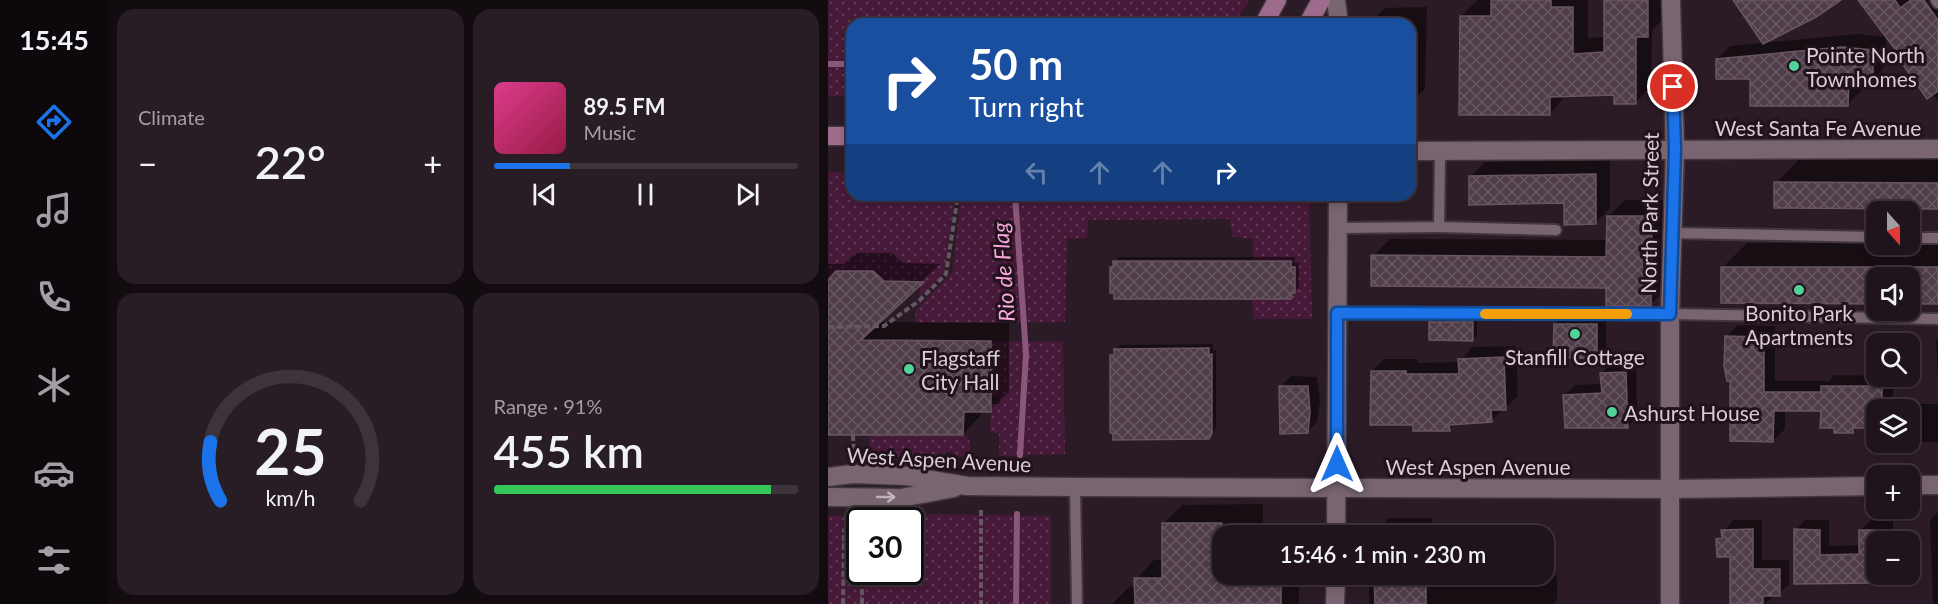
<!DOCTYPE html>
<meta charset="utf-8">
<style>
:root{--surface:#20141c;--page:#281d25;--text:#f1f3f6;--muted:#a29ea3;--line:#3d333b;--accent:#1a73e8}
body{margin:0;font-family:Lato,sans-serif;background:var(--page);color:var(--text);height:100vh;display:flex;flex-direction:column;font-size:22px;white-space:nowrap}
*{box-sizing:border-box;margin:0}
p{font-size:20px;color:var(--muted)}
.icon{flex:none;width:33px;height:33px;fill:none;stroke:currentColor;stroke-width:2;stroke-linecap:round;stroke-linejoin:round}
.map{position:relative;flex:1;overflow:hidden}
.drawer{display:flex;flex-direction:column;gap:9px;padding:9px;background:#120b0f;width:720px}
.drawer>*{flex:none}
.banner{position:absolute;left:18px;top:18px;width:570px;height:183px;border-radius:18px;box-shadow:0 3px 9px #0003,0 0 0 2px var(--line);background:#1a4fa0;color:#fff;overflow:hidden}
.needle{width:39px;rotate:159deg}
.tools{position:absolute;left:1038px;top:201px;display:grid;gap:12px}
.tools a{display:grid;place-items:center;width:54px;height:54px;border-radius:12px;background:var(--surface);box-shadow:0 3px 9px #0003,0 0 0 2px var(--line);font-size:30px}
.speed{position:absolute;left:18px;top:507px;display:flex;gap:12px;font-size:30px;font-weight:700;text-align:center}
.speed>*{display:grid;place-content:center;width:78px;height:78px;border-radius:50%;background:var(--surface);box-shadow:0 3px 9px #0003,0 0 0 2px var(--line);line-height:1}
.speed .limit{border:3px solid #111;border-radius:9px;background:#fff;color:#111}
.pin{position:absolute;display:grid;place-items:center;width:51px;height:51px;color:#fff;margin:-26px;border:3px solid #fff;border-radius:50%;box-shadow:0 2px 6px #0007}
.me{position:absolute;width:66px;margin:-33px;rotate:0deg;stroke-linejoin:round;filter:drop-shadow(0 0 4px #0008)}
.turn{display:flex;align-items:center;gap:21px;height:126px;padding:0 24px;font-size:27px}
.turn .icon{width:78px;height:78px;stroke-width:2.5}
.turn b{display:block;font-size:42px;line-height:51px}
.lanes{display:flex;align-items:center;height:57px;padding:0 24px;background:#0003;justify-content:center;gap:30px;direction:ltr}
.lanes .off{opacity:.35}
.big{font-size:45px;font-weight:600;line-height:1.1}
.drawer .tile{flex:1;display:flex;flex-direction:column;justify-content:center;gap:9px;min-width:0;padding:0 21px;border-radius:18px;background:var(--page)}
.drawer .dial{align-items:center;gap:0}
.dial svg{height:156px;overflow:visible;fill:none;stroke:var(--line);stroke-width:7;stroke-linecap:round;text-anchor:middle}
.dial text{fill:var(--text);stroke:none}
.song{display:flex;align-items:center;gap:18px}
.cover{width:72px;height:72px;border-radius:9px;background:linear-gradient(135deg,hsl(330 70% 55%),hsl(340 70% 35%))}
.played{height:6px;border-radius:3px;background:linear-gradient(90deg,var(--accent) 25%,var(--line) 25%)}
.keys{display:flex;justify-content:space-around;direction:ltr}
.heat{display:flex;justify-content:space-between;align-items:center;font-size:33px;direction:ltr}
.charge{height:9px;border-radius:4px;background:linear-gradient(90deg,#34c759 91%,var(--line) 0)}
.drawer .tiles{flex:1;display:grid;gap:9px;grid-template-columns:repeat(2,1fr)}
.trip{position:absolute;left:384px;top:525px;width:342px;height:60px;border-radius:18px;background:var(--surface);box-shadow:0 3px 9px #0003,0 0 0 2px var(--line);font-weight:600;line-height:60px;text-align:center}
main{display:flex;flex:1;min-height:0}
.tabs{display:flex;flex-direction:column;width:108px;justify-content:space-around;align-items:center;background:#0d080b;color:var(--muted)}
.tabs .icon{width:42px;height:42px}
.tabs .on{color:var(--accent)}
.tabs b{font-size:27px;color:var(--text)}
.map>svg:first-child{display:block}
.green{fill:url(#green-dots);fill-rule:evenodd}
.shadow{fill:#0007}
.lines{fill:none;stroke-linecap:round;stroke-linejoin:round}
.stream{stroke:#8a577b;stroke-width:6}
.building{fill:url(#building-cross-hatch);stroke:#685561;stroke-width:1.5}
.service-casing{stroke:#42363e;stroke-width:14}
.minor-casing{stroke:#42363e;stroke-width:21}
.tertiary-casing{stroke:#42363e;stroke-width:21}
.primary-casing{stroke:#42363e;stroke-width:21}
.path{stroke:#655761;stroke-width:4;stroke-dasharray:6 3;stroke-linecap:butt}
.service{stroke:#796571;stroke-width:10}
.minor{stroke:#796571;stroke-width:18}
.tertiary{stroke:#796571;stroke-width:18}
.primary{stroke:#9d6b8b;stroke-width:18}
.oneway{stroke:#c0b3bb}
.route-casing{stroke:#114b97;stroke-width:15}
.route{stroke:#1a73e8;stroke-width:10}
.slow{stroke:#f59e0b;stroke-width:10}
.poi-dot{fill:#4fd399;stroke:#21121c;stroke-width:2}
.labels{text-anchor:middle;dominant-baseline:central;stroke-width:6;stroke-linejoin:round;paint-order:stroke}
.poi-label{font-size:21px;fill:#d8cdd4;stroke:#21121c;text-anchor:start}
.street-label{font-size:21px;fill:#d8cdd4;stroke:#21121c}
.water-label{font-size:22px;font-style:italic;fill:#f9a8dd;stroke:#21121c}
</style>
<main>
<nav class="tabs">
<b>15:45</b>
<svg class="icon on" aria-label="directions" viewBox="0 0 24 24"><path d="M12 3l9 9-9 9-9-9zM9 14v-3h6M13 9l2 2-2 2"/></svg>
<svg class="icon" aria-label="music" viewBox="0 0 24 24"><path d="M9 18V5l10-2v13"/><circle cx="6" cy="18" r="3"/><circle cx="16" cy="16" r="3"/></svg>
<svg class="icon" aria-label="phone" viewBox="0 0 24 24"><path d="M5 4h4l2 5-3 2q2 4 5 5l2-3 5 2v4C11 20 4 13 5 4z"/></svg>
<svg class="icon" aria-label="climate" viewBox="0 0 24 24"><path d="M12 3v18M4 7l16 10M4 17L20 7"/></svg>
<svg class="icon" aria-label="car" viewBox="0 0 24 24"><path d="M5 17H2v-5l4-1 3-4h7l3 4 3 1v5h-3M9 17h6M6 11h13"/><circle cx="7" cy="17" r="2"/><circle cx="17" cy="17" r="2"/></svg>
<svg class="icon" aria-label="filters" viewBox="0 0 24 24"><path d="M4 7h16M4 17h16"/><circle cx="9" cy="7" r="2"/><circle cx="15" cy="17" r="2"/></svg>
</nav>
<section class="drawer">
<div class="tiles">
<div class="tile"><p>Climate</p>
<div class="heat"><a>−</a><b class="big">22°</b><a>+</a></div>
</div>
<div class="tile">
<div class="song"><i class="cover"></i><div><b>89.5 FM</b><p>Music</p></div></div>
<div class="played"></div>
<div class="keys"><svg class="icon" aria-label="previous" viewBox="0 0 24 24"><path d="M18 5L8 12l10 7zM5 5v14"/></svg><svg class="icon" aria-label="pause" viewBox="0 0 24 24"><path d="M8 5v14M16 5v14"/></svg><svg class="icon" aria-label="next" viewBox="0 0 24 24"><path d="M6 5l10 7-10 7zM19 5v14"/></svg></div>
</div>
<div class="tile dial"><svg viewBox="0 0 100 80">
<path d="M14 69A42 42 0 1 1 86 69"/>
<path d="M14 69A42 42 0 0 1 9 39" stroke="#1a73e8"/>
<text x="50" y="56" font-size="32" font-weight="700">25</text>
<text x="50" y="72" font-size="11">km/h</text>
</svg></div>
<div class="tile"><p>Range · 91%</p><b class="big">455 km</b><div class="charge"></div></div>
</div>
</section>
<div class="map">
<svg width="1110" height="604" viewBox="0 0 1110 604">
<defs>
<pattern id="green-dots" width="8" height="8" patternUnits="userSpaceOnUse" patternTransform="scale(1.5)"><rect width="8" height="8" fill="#461939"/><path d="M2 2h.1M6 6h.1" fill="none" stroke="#603955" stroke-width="1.8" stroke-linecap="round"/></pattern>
<pattern id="building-cross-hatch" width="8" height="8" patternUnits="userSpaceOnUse" patternTransform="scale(1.5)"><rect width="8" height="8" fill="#4f3d49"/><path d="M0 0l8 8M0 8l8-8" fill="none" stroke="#685862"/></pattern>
</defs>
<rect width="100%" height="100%" fill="#2b1b26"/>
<g class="green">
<path d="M0,0h422l-17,24h-381v72h-24z"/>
<path d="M0,172h24v23h103l-11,78 -24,24v-15l-36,-1 -11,-10h-37l-8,9z"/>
<path d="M133,195h348l3,124h-59l-1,-20h39v-37l-38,-1v-22l-20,-2 -4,-18 -141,1 -1,18 -20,1 -2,83 -149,1 -1,-12 37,-38z"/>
<path d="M163,341l72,1 2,112 -66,2v-23l-9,-1 1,-28h9v-7l-9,-1z"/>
<path d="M41,435l97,1 4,6v15h-17v-5h-8l-1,5h-75z"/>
<path d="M102,514l121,2v88h-223v-88zM32,520h50v52h-50z"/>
</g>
<g class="shadow">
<path d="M650,0h110v38l18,-1v-37h58l-1,19 -11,12 -1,55 -16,17 -19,-10 -50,2 -16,19 -89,-98z"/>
<path d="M1029,0h81v101l-6,-7 -4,3 -32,-45 2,-2z"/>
<path d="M599,7l-2,82 -15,14v-79l-39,-1 14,-15z"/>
<path d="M1029,34l29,3v28l-13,14 -12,-1v13l-13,13 -96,-27 -35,-18 13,-13z"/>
<path d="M972,158l138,1v49l-162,-25z"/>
<path d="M782,160v48l-14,14 -31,-20 -95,-25 15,-15z"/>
<path d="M797,200h43l-1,88 -17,17 -42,-19 -235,-30 17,-17 218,1v-23z"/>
<path d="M919,243h191v60l-28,-1v-24h-34v24h-153v-35z"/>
<path d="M28,253h36l11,10 37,1 -62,58 131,1v69l-19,18 -9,1v4l-18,19h-135v-170h16z"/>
<path d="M291,257h176v6h4v23l-8,11 -180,-29z"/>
<path d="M737,314h41v33l-10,10 -41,-33z"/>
<path d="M607,318h42v17l-4,5 -43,-17z"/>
<path d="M910,325l37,1v55h54l5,-6 59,1v34h-17v16h-18l-6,6 -17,-6 -13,-16h-37v19l-12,12 -42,-62 -5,-42z"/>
<path d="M1110,338v42l-2,-40z"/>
<path d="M385,344v7l3,-1v78l-7,9 -98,-82 9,-10z"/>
<path d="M688,346l2,50 -27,25 -36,2 -6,6 -35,-5 -42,-53 12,-12h33l1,4 42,-1 12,-15z"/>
<path d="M808,362l1,55 -10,10 -62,-32 10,-10 28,-1 -1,-11 10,-10z"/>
<path d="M463,376l26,1 3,24 -3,21 -10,10 -26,-46z"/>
<path d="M1081,404h29v38h-28v-32h-7z"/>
<path d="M435,504v28h26v4h-67v38h77v30h-187l18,-18h6v-7l18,-19h9v-36l19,-19z"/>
<path d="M1110,512v92h-5l-3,-84z"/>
<path d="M561,518h43v8h6v10h-67z"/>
<path d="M905,520h29v40h27v25l-25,19h-32l-1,-49 -13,-16z"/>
<path d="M977,520h24v26l32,-1v-15l10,-10h22v22h-17v32h11l-7,7 -85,1 1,-52z"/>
<path d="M541,574l188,2v24l-4,4h-184z"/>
</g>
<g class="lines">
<g class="stream">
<path d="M0,64h24"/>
<path d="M187,195l11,159 -6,101"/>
<path d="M188,604l1,-90"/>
</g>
</g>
<g class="building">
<path d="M663,0h60v7h22v47l31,-2v-52h44v37h-12v67h-22v-9l-64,2v18h-91l1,-99h31z"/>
<path d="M905,0h108l-25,17 -53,27z"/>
<path d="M1030,0h37l5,8 11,-8h13l14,20v71l-11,8 -33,-47 4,1z"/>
<path d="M1014,47l31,3v30l-24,-2 -1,28h-98v-27h-34v-20z"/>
<path d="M768,174v50l-32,1v-22l-95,2v-29z"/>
<path d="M946,182l164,1v26l-164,-1z"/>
<path d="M779,216h45l-1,90h-45v-18l-235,-2v-31l235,2z"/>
<path d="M285,261h178v6h4v26h-3l-1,6h-177v-6h-4v-26h3z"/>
<path d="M893,267h155v37l-155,-1z"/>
<rect x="1082" y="267" width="28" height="37"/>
<path d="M8,271h37l11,10 40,1 -63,58 130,1v71h-27l-1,23h-135v-155z"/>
<path d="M601,322h44v19l-44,-1z"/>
<path d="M726,324h43v34h-44z"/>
<path d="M897,336l39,1v55h57v-6h61v24h-6v18h-23v5h-19v-5h-14l1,-17h-47l-1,31 -43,-1v-60h-3l-3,-15z"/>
<path d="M381,348v7l3,-1v79l-3,6 -96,1v-7h-3v-78h4v-6z"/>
<path d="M676,357l2,53h-15l1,12 -43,3 1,6h-37v-6h-43l1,-54h35v3h53l-1,-15z"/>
<path d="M798,372l2,56h-63l-2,-33 39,-2 -2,-20z"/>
<path d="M451,386h29l2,26 -2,21 -28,1z"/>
<path d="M334,523h60v51l59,2v28h-146l-1,-26h28z"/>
<path d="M925,529v40h27v27h-17v8h-33v-47h-13l-1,-18 6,-1 -1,-8z"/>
<path d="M966,529l26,1v25l39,-1v-24h17v53l-82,1z"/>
<path d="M546,574h52v30h-51z"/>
</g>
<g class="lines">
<defs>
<g id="service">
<path d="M1108,0l2,3"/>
<path d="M611,227l117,3"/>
<path d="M510,228l101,-1 1,-76"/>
<path d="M844,233l204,4"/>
<path d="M1082,238h28"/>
<path d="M509,313l333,1 268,5"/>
<path d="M247,487l2,117"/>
</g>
<g id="minor">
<path d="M0,477l25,-3 54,2 60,10 108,1 596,2 205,-3"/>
<path d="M1082,485h28"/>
<path d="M0,497l73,1 53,-10"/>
<path d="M508,536l2,-341"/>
<path d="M507,604l1,-30"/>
<path d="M842,604v-290l5,-164 -4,-150"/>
</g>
<g id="tertiary">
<path d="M508,0l3,24"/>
<path d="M582,151l528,-2"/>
</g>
<g id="primary">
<path d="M436,24l13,-24"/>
<path d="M480,24l13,-24"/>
<path d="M0,136h24"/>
</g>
</defs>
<use href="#service" class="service-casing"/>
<use href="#minor" class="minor-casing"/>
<use href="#tertiary" class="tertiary-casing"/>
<use href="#primary" class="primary-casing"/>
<g class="path">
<path d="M0,327l56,-1 35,-25 27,-27 12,-79"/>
<path d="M25,435l1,21"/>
<path d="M153,510v94"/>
<path d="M25,514l1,17"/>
<path d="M15,604l1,-74h16"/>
<path d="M34,604v-32"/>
</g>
<use href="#service" class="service"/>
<use href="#minor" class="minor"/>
<use href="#tertiary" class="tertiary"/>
<use href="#primary" class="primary"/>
</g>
<defs><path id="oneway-shaft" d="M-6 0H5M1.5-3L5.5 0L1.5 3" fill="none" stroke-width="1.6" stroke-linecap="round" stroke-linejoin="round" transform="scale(1.5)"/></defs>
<use class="oneway" href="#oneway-shaft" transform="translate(58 497)"/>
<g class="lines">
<defs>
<path id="route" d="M509,464v-151l333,1 5,-164 -2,-63"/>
</defs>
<use href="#route" class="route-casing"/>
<use href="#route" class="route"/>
<path class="slow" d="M657,314h142"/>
</g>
<g class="poi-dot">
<circle cx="966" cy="66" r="6"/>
<circle cx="971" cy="290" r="6"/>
<circle cx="747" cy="334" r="6"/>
<circle cx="81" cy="369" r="6"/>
<circle cx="784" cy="412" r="6"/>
</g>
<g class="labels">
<g class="poi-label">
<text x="978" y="54">Pointe North<tspan x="978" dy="24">Townhomes</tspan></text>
<text x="971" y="312" text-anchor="middle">Bonito Park<tspan x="971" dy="24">Apartments</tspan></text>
<text x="747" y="356" text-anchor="middle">Stanfill Cottage</text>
<text x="93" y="357">Flagstaff<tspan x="93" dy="24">City Hall</tspan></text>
<text x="796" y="412">Ashurst House</text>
</g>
<g class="street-label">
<text x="990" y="127">West Santa Fe Avenue</text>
<text transform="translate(821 213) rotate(-89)">North Park Street</text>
<text transform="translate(111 459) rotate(3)">West Aspen Avenue</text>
<text x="650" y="466">West Aspen Avenue</text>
</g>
<g class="water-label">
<text transform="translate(175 272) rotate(-94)">Rio de Flag</text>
</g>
</g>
</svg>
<div class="tools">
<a><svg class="needle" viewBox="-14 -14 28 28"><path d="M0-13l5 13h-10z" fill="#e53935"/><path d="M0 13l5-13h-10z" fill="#a29ea3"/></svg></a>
<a><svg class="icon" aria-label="sound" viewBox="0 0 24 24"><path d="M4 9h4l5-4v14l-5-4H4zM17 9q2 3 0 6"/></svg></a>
<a><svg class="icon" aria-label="search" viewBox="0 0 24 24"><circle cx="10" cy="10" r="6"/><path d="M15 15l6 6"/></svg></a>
<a><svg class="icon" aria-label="layers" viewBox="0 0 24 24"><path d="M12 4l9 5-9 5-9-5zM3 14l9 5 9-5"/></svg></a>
<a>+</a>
<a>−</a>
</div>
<div class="speed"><div class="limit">30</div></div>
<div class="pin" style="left:845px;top:87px;background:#d93025"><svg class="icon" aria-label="arrive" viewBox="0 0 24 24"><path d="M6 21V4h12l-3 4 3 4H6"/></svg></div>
<svg class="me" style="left:509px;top:464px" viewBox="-20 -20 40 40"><path d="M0-17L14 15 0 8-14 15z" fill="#1a73e8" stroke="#fff" stroke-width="4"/></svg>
<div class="trip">15:46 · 1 min · 230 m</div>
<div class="banner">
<div class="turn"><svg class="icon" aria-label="right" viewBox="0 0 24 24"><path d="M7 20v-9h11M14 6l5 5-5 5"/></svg><div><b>50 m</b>Turn right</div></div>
<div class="lanes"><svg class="icon off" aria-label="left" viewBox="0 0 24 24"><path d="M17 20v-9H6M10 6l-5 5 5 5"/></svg><svg class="icon off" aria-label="ahead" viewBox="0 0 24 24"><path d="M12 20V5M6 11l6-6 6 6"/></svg><svg class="icon off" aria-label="ahead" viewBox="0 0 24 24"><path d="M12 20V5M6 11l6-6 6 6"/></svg><svg class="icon" aria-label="right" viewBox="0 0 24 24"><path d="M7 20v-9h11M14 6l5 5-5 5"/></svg></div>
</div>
</div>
</main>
